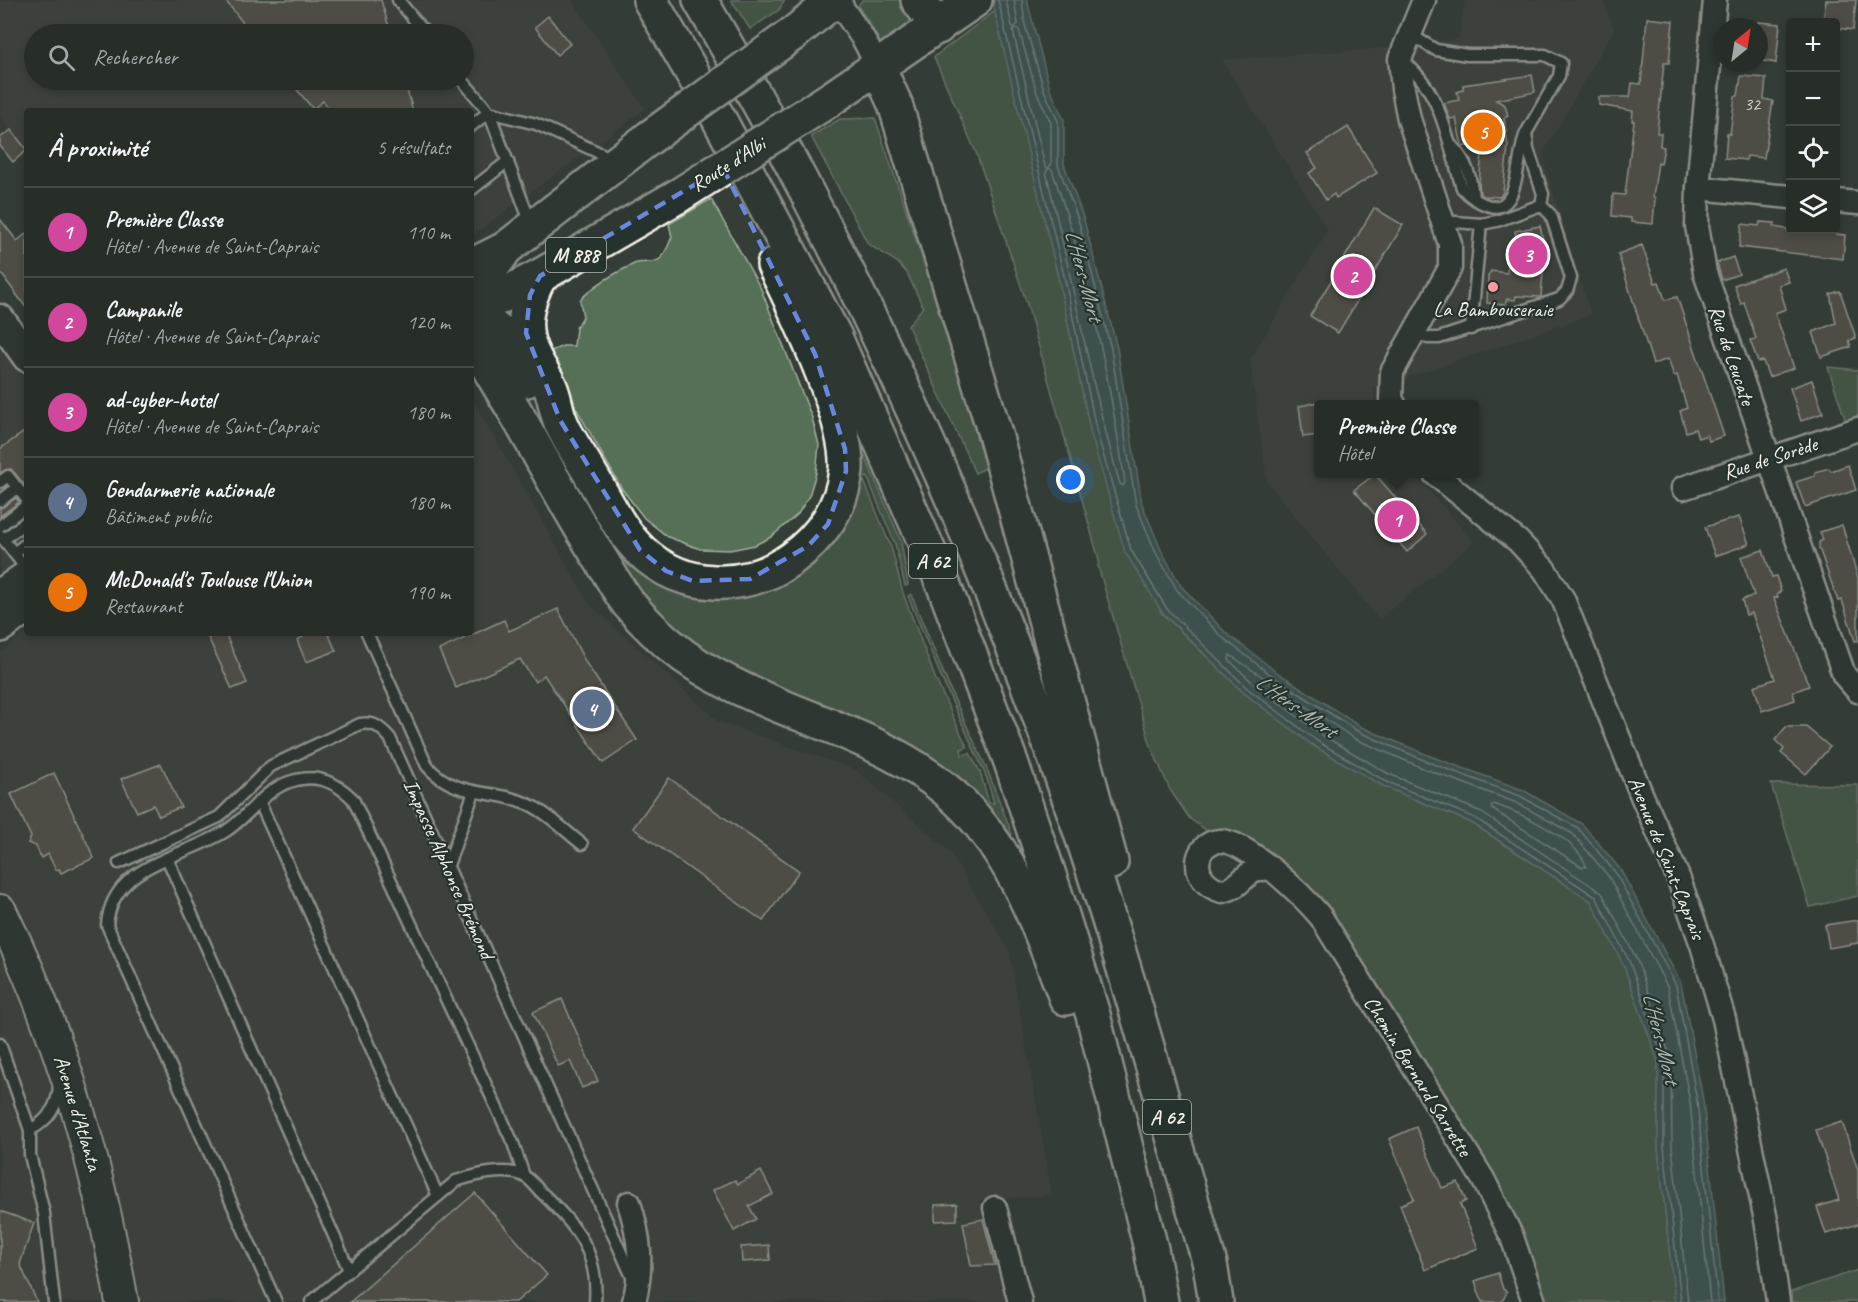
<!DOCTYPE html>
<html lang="fr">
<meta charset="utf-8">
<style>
:root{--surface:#272e28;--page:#2f3630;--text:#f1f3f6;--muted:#a4a8a8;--line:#434a45;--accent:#ea580c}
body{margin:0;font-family:Caveat,sans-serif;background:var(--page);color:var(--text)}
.controls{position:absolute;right:18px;top:18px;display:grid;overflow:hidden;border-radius:6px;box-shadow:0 3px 9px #0003}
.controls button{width:54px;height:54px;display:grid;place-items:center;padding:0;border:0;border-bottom:2px solid var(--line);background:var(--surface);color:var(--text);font:30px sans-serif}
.compass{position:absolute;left:1714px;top:18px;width:54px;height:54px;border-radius:50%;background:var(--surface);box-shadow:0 3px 9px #0003;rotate:30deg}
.you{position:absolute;left:1071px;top:480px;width:21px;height:21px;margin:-15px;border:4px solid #fff;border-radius:50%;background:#1a73e8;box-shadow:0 0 0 9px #1a73e833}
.badge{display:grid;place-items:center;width:39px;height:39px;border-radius:50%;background:var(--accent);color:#fff;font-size:20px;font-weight:700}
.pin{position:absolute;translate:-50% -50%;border:3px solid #fff;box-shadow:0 2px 6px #0006}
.popup{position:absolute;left:1314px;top:400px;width:165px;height:78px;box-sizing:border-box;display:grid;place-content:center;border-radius:6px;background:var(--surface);filter:drop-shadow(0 2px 4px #0005);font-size:20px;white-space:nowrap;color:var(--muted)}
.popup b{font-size:22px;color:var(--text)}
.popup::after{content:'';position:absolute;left:50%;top:100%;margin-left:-12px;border:12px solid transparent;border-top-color:var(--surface)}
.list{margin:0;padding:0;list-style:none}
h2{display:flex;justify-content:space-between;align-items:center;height:78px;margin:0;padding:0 24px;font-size:26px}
h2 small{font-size:20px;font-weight:400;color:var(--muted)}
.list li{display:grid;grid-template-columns:39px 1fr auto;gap:18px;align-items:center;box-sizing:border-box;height:90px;padding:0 24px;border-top:2px solid var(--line)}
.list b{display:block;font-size:22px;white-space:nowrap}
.list p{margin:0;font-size:20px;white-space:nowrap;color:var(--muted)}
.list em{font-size:20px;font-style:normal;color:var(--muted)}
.icon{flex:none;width:33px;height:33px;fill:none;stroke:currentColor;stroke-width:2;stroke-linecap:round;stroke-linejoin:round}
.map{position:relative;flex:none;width:1858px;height:1302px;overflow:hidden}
.search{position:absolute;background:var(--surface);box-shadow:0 3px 9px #0003;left:24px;top:24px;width:450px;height:66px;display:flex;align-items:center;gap:15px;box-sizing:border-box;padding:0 21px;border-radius:33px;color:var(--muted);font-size:22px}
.panel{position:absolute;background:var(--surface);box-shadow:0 3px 9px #0003;left:24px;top:108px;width:450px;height:528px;border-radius:6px}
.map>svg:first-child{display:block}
</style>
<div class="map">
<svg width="1858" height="1302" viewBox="0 0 1858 1302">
<rect width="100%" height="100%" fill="#343d36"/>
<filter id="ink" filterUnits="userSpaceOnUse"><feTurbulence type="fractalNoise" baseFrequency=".0167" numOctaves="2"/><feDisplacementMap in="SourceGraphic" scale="12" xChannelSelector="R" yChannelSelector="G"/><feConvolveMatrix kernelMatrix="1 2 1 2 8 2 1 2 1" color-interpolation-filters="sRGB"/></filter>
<g filter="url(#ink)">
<!-- built -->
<g fill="#454840" fill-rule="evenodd">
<path d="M0 0H572L645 109 471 236V111H27V152L0 116ZM34 34H464V80H34Z"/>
<polygon points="1465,0 1603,0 1614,29 1542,155 1591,315 1373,389 1376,404 1319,404 1319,474 1414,474 1474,542 1379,619 1267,482 1250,360 1328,230 1222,60 1385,48 1459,39"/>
<polygon points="0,339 27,377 27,554 0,575"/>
<polygon points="471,397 590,605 719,722 856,770 949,851 1009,950 1052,1195 979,1200 1007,1302 0,1302 0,653 27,632 471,633"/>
</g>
<!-- green -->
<g fill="#547057" stroke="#a4b0a0" stroke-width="1.5">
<polygon points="731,0 785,0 779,10 750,29"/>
<polygon points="862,0 905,0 918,23 879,48 872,27 858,6"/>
<polygon points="995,11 1059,281 1091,434 1161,612 1244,693 1314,746 1383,786 1472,823 1591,901 1624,966 1658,1061 1658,1147 1675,1302 1543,1302 1345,940 1227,833 1209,832 1190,819 1170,790 1151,746 1098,566 1099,560 1027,304 977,155 934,57"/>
<polygon points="875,118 927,272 986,468 975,473 908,326 923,307 907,273 897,262 868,244 811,136 840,119"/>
<path d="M711 199 761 289 812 418 819 445 816 473 809 496 798 514 771 537 755 545 730 550 700 549 668 537 644 518 622 489 551 364V351L563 346H574L576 328 583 317 580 300C595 284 615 273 634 264 642 260 654 265 661 258 666 253 669 243 672 237L669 224Z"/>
<polygon points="1828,367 1858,370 1858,442 1853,443"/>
<path d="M861 447 901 541 908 585 905 586 895 544 867 477 863 478 892 550 903 593 936 680 967 747 961 749 962 755 970 753 980 772 989 803H994L986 776 944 684 908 596 911 594 953 696 987 769 1012 834 1010 838 698 651 648 608 617 556C638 573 658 589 684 595 732 606 819 581 840 532 851 506 854 474 861 447Z"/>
<polygon points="1771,784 1858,785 1858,896 1810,907"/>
<polygon points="1858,1270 1858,1302 1792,1302 1791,1292"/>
</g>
<!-- water -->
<polygon fill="#46696b" stroke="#8c9f9d" stroke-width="1.5" points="992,0 1027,0 1050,89 1064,120 1064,164 1084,220 1117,348 1142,504 1161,550 1181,586 1226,633 1278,673 1361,727 1430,756 1523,790 1582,824 1620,869 1681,983 1703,1100 1724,1302 1675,1302 1658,1147 1658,1061 1624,966 1591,901 1472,823 1383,786 1314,746 1244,693 1162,612 1125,552 1091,434 1059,281"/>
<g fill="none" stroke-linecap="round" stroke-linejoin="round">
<!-- shore -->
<g stroke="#aebbb6" stroke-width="1.5">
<polyline points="998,0 1065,280 1097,433 1131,550 1167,609 1247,688 1317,741 1385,781 1475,818 1596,897 1630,963 1664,1060 1664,1147 1681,1302"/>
<polyline points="1006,0 1012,26 1015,28 1013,31 1045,166 1048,168 1051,165 1051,123 1037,93 1019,30 1015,27 1018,24 1014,0"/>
<polyline points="1022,0 1025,25 1044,90 1058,121 1058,165 1079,222 1111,349 1136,505 1156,553 1177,590 1222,637 1275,678 1359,732 1428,762 1520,796 1578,828 1615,872 1676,985 1697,1101 1718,1302"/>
<path d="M1049 168 1052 170C1088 271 1109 377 1125 482L1123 486 1120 484C1090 382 1072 276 1046 172Z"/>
<path d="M1494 804C1518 812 1581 840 1586 867H1582L1492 809 1491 806Z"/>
<polyline points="1688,1302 1672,1146 1671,1059 1637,960 1602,893 1479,811 1389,774 1322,735 1253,683 1229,660 1230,655 1355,739 1425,769 1517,803 1573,834 1609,877 1668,988 1690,1102 1710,1302"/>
</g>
</g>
<!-- building -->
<g fill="#6e6359" stroke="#f4f1e8" stroke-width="1.5">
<polygon points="225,0 381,0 391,34 230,34 244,24"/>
<polygon points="1826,0 1856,0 1853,30 1836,28 1836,22 1823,22"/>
<polygon points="548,16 570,44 557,55 535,27"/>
<polygon points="1647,18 1673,21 1669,63 1664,63 1657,133 1661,133 1660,146 1664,147 1661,164 1658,163 1653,197 1655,198 1653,224 1631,222 1631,218 1612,216 1613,194 1625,195 1634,121 1632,121 1633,111 1599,105 1599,97 1630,97 1632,83 1641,84"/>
<polygon points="1759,22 1780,24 1776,63 1759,60"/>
<polygon points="1532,75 1535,92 1496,100 1505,105 1508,116 1504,118 1508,146 1503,192 1500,197 1484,196 1480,194 1479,182 1483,143 1462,147 1456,118 1450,119 1444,103 1459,100 1457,92 1463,90 1463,85"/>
<polygon points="1741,76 1766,78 1764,99 1773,101 1764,158 1747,156 1746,160 1725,158 1727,133 1730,134 1735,96 1738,96"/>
<polygon points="289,80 404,80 413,111 331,111 323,101 313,109"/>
<polygon points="1348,127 1377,173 1336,198 1334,194 1326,200 1309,173 1317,168 1307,153"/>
<polygon points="11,130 27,150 13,162 0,146 0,138"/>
<polygon points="1374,208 1403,225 1338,333 1310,316"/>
<polygon points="0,219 17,241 27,233 27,309 0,272"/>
<polygon points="1760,222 1775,223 1774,227 1791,230 1821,232 1821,230 1836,230 1836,234 1845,235 1843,259 1739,247 1742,224 1759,226"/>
<polygon points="1540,226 1545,248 1541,297 1516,296 1515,300 1507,299 1505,305 1487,303 1488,276 1491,271 1507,273 1508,263 1522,264 1515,231"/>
<polygon points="1642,245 1655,283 1659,282 1665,300 1677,297 1724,436 1709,441 1707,435 1698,438 1695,429 1686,432 1680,411 1687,408 1677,375 1674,376 1668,359 1653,364 1618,254"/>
<polygon points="1733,257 1739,274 1722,280 1717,263"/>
<polygon points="1784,268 1789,282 1779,285 1786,309 1775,313 1794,368 1769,377 1763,361 1758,362 1750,340 1756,339 1744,302 1741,304 1734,285"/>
<polygon points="1840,291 1856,338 1849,341 1851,347 1821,357 1813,332 1836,323 1830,294"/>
<polygon points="1812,380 1823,413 1801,421 1790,388"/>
<polygon points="1319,402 1319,435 1303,437 1299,406"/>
<polygon points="27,430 27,488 11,469 0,473 0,449"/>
<polygon points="1848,465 1856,490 1805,507 1796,482 1815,476 1815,472 1829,468 1831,471"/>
<polygon points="1375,474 1427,534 1407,552 1354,490"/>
<polygon points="16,498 19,502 0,516 0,508"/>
<polygon points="1739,517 1749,544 1715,556 1705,527"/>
<polygon points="1842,525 1858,578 1858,641 1855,641 1842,600 1838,601 1819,548 1819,542 1823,540 1820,532"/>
<polygon points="1763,550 1772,577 1776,576 1781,591 1777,594 1778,597 1774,598 1809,686 1793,692 1795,700 1762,711 1754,686 1775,679 1752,613 1746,615 1742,600 1754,595 1741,557"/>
<polygon points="558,609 586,663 637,740 603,763 544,675 535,682 520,659 456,688 439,650 504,620 509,631"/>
<polygon points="206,633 225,633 247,683 232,689"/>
<polygon points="301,633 328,633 336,651 306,662 297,640 303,637"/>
<polygon points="1786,727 1806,727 1830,747 1806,774 1781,753 1784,749 1775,740"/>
<polygon points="161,764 181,807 159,816 153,805 137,812 121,779"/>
<polygon points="54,773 94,858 61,873 59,869 56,870 48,854 41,858 36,846 28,843 31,837 11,794"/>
<polygon points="669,778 799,871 763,921 633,828"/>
<polygon points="1858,920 1858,943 1829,948 1825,925"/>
<polygon points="562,999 598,1081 582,1088 570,1061 558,1066 533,1012"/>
<polygon points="1842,1122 1858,1170 1858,1224 1826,1234 1817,1207 1839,1200 1816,1130"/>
<polygon points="1416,1127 1442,1188 1458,1182 1466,1201 1460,1204 1478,1248 1425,1270 1400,1205 1414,1199 1389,1139"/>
<polygon points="761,1171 773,1194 749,1206 756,1219 734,1231 713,1190 735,1180 738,1184"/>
<polygon points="475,1193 547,1275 516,1302 350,1302"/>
<polygon points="957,1204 957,1220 935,1221 935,1205"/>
<polygon points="0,1211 34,1223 20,1264 37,1302 0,1302"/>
<polygon points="983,1219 995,1265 971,1266 963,1223"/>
<polygon points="769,1245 770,1260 742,1262 741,1247"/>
<polygon points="1498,1273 1503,1289 1507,1292 1502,1302 1482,1302 1475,1281"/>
</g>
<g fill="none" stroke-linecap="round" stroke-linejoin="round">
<!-- service casing -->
<g stroke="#f4f1e8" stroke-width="15">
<g id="service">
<polyline points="398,0 426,34"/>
<polyline points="1411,35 1436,50 1467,55 1545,55 1561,63 1559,76 1526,133 1528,149 1543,194 1541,205 1497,221 1481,224 1442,221"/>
<path d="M1400 59C1442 88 1448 143 1462 188 1469 196 1479 203 1490 206 1521 214 1516 153 1526 133"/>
<polyline points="462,80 489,112 536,124 615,160"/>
<polyline points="471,126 489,112 531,224"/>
<path d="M1452 146C1467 162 1471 176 1473 197"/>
<polyline points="471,190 508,161"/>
<polyline points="1471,329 1481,224"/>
<polyline points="1416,332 1428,338 1439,338 1559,299 1567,291 1571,278 1551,215 1541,205"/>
<polyline points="0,482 8,476 27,500"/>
<polyline points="0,501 17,488"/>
<polyline points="0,526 27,505"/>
<polyline points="0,535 27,570"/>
<polyline points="4,539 27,521"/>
<polyline points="14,553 27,543"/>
<path d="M367 633 427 766C457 800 495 788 530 805 548 813 566 832 582 844"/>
<polyline points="259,801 438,1196"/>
<polyline points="167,858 349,1270"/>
<path d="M119 863 219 817 271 766 360 724C375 722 380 727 390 738L633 1279"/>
<polyline points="448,865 474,792"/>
<polyline points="0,1044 30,1130 30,1155 44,1213 54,1302"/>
<path d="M30 1130C48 1121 58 1107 59 1085"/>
<path d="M276 1302 107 925C112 863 182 859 226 831 251 815 265 787 296 780 319 774 337 783 353 799L513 1143 524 1176"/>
<path d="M311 1302 456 1181C474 1175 506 1167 524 1176 531 1179 538 1190 544 1195 577 1227 599 1253 595 1302"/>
</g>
</g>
<!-- minor casing -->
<g stroke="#f4f1e8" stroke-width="27">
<g id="minor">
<polyline points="837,0 864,40 878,67"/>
<polyline points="1715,0 1698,188 1697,226 1705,273 1844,675 1858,691"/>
<polyline points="1698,188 1790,197"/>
<polyline points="1836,201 1858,203"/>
<polyline points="1394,404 1391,399 1392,372 1450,268 1450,244 1409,119 1403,89 1400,59 1424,0"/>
<polyline points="1435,474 1518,541 1544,569 1563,599 1642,796 1678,877 1702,945 1724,1019 1767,1225 1778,1302"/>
<polyline points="1683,488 1858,429"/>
<path d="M1271 869C1244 866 1245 887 1222 891 1188 882 1193 843 1219 841 1245 838 1305 898 1321 917L1483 1179 1512 1237 1534 1302"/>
<path d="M629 1203C640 1237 643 1266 634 1302"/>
<polyline points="995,1208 1020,1302"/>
</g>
</g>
<!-- tertiary casing -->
<g stroke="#f4f1e8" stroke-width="33">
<polyline id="tertiary" points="0,319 27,357"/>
</g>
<!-- secondary casing -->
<g stroke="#f4f1e8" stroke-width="36">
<path id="secondary" d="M0 911C62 1036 98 1166 122 1302"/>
</g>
<!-- primary casing -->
<g stroke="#f4f1e8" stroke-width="38">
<g id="primary">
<polyline points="918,0 938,27"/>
<polyline points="794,33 835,0"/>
<polyline points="829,100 975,0"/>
<polyline points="471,266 505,249 649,138"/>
<polyline points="471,312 540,276 678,196"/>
<polyline points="0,597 27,578"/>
<polyline points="0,625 27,605"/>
</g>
</g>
<!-- motorway casing -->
<g stroke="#f4f1e8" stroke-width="38">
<g id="motorway">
<polyline points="650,0 719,119 835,337 944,586 1011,762 1055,893 1093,1015 1151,1249 1161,1302"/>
<path d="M700 0C842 241 960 496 1055 758 1115 924 1160 1095 1210 1264L1216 1302"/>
<polyline points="878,67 895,104 995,434 1111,862"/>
<path d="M505 249C493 270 471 285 472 311 473 320 474 332 477 341 482 361 505 394 516 413 544 462 570 512 601 560 610 574 618 590 628 603 644 622 664 641 684 656 771 718 885 727 963 805 1015 858 1041 930 1066 998"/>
<path d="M540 276C526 302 519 329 534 357 539 368 547 378 551 389 555 399 556 410 560 420 567 439 581 457 591 475 606 500 619 530 641 551 682 590 745 592 791 559 820 538 843 507 846 469 849 421 796 310 774 265"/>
<polyline points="471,310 498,331 527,380"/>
</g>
</g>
<!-- service -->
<use href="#service" stroke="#26332d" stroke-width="10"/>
<!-- minor -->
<use href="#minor" stroke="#26332d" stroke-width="22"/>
<!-- tertiary -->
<use href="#tertiary" stroke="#26332d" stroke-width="28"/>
<!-- secondary -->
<use href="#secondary" stroke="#26332d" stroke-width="32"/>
<!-- primary -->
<use href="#primary" stroke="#26332d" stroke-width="33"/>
<!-- motorway -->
<use href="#motorway" stroke="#26332d" stroke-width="33"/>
<!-- primary-bridge casing -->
<g stroke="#f4f1e8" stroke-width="38" stroke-linecap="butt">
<g id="primary-bridge">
<polyline points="649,138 794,33"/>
<polyline points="678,196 829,100"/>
</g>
</g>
<!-- primary-bridge -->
<use href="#primary-bridge" stroke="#26332d" stroke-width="33"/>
</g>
</g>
<!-- marked area -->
<path d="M0 0H1858V1302H0ZM723 168 815 354 845 449 846 471 828 524 808 546 750 579 693 581 666 571 640 550 560 420 526 333 530 295 540 276Z" fill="#343d36" fill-opacity=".55" fill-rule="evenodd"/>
<path fill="none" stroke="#6887de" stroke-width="4.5" stroke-dasharray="12 8" stroke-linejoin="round" d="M723 168 815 354 845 449 846 471 828 524 808 546 750 579 693 581 666 571 640 550 560 420 526 333 530 295 540 276Z"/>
<!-- markers -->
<circle fill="#ff9aa2" stroke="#26332d" stroke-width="2" cx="1493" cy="287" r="6"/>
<g text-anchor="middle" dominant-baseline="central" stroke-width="4.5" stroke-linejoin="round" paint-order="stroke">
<!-- number labels -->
<g font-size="18" fill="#d2cec4">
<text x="1752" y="104">32</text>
</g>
<!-- shield labels -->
<g fill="#26332d" stroke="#b6b8b0" stroke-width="1.5">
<rect x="546" y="238" width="60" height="34" rx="4.5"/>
<rect x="909" y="544" width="48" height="34" rx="4.5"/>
<rect x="1143" y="1100" width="48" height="34" rx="4.5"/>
</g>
<g font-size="20" font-weight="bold" fill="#f4f1e8">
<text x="576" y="255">M 888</text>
<text x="933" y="561">A 62</text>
<text x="1167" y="1117">A 62</text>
</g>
<!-- street labels -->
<g font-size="21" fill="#f4f1e8" stroke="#26332d">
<text transform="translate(728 164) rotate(-32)">Route d'Albi</text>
<text transform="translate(1732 355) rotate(71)">Rue de Leucate</text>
<text transform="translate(1770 458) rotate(-18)">Rue de Sorède</text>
<text transform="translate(1667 858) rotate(68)">Avenue de Saint-Caprais</text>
<text transform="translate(449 869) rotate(66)">Impasse Alphonse Brémond</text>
<text transform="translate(1418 1076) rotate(58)">Chemin Bernard Sarrette</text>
<text transform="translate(78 1113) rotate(73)">Avenue d'Atlanta</text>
</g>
<!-- poi labels -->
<g font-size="21" fill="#f4f1e8" stroke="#26332d">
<text x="1493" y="309">La Bambouseraie</text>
</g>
<!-- water labels -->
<g font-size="22" font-style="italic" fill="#aebbb6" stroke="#26332d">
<text transform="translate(1084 275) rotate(75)">L'Hers-Mort</text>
<text transform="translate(1296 706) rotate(35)">L'Hers-Mort</text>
<text transform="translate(1661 1038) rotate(76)">L'Hers-Mort</text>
</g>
</g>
</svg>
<div class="controls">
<button>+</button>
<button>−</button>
<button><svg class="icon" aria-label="locate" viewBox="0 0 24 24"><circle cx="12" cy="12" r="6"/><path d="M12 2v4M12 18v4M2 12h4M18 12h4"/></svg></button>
<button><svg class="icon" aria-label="layers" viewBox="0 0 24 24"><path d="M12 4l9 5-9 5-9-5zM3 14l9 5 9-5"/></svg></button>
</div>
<svg class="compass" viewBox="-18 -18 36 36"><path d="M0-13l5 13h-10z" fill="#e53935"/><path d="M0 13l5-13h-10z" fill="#a4a8a8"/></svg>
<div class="you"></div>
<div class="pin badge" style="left:1397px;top:520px;background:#d1479c">1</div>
<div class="popup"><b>Première Classe</b>Hôtel</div>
<div class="pin badge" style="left:1353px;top:276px;background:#d1479c">2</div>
<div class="pin badge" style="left:1528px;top:255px;background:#d1479c">3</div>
<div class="pin badge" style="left:592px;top:709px;background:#5c6f8a">4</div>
<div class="pin badge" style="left:1483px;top:132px;background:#e8710a">5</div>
<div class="search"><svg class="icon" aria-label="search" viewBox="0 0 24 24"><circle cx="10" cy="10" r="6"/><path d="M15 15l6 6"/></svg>Rechercher</div>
<section class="panel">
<h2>À proximité<small>5 résultats</small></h2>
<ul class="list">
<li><span class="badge" style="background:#d1479c">1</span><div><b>Première Classe</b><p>Hôtel · Avenue de Saint-Caprais</p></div><em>110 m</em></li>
<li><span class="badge" style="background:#d1479c">2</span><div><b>Campanile</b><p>Hôtel · Avenue de Saint-Caprais</p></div><em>120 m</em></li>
<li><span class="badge" style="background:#d1479c">3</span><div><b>ad-cyber-hotel</b><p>Hôtel · Avenue de Saint-Caprais</p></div><em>180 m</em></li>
<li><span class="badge" style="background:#5c6f8a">4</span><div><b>Gendarmerie nationale</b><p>Bâtiment public</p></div><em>180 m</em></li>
<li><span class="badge" style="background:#e8710a">5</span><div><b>McDonald's Toulouse l'Union</b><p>Restaurant</p></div><em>190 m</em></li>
</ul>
</section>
</div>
